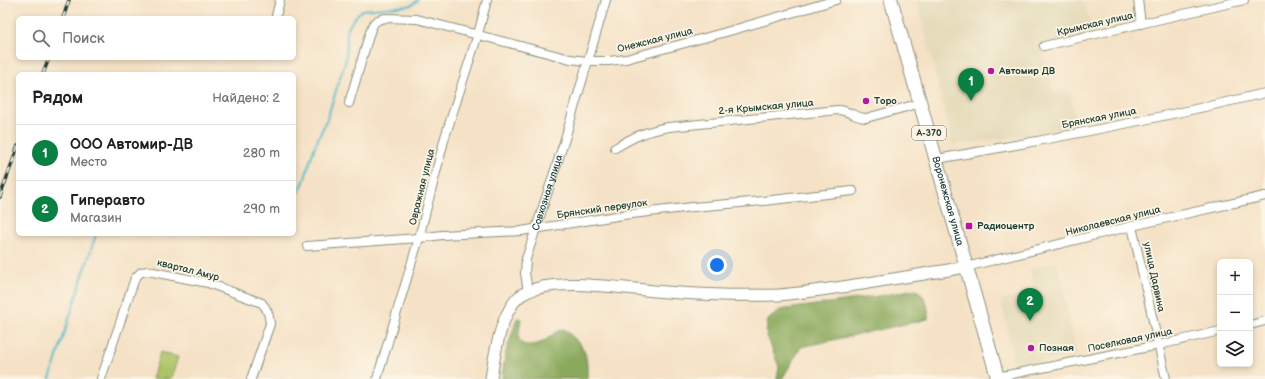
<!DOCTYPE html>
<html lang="ru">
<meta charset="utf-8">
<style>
:root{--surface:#fff;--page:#f2f2f2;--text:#202124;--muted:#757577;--line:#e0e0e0;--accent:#0b8043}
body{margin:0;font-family:"Balsamiq Sans",sans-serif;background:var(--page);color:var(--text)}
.controls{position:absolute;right:12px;bottom:12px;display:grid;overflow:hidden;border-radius:6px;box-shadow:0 2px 6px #0003}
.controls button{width:36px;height:36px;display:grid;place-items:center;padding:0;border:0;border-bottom:1px solid var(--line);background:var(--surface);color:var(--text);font:20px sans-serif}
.you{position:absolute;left:717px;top:265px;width:14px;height:14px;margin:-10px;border:3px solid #fff;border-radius:50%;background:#1a73e8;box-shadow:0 0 0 6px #1a73e833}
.badge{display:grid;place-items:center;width:26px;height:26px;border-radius:50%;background:var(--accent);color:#fff;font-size:13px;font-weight:700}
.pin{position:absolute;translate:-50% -33px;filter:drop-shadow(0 1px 2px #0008)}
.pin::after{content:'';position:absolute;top:21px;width:14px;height:12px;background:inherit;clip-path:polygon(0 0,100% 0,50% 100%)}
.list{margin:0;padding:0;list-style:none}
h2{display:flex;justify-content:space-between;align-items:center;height:52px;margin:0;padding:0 16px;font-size:17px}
h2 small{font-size:13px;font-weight:400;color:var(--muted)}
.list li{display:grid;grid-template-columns:26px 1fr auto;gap:12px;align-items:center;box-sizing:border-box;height:56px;padding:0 16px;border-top:1px solid var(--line)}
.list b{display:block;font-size:15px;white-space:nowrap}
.list p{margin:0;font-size:13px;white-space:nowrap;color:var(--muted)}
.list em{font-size:13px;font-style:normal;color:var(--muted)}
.icon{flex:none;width:22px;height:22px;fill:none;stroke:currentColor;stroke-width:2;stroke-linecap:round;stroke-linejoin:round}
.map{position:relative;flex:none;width:1265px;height:379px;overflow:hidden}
.search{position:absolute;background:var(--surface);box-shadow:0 2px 6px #0003;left:16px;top:16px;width:280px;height:44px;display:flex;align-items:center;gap:10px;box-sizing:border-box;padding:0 14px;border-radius:6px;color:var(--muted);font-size:15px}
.panel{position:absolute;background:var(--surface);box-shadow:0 2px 6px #0003;left:16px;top:72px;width:280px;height:164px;border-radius:6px}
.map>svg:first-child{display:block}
</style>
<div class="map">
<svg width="1265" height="379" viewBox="0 0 1265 379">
<rect width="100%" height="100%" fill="#fcf5e5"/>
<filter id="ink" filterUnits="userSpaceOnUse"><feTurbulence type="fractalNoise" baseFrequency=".025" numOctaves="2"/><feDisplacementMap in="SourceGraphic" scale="8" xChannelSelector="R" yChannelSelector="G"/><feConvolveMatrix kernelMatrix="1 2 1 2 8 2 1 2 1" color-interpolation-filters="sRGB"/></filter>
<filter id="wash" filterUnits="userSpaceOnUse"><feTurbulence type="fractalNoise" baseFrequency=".012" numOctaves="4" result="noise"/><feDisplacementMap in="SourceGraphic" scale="16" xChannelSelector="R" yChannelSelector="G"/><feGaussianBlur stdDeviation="0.9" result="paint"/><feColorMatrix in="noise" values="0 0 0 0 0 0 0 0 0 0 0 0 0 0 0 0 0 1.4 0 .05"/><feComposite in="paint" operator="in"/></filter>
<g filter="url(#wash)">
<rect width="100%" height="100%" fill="#f5e2c6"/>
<!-- built -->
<g fill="#e5dbba">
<polygon points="917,0 1083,0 1095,40 1043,53 1053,94 1069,90 1078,127 1057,132 953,145"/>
<polygon points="1057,262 1077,354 1015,367 1001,300 1035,293 1030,268"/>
</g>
<!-- green -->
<polygon fill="#adc368" stroke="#66804e" points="160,352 178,357 171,379 152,379"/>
<!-- forest -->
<g fill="#8aa95c" stroke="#547348">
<path d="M915 289C926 295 929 307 928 319L801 347 782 379H777L779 367 766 333 768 320 780 310 885 295Z"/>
<path d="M517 318H520L521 319C520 330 513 346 530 345 535 345 539 344 542 342 550 338 555 331 564 329 585 347 588 351 587 379H502L505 355Z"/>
</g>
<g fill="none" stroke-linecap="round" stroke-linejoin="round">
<!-- stream -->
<g stroke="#4cb7c9" stroke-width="2">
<polyline points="294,195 300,191 305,179 308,167 315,146 327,119 346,59 347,30 354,18 362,10 408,6 413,4 418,0"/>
<polyline points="50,379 96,234"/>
</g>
</g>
</g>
<g filter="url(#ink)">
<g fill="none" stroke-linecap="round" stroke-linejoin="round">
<!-- minor casing -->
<g stroke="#8a907d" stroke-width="10">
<g id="minor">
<polyline points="1138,0 1141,24"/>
<polyline points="276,16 280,0"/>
<polyline points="1044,46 1244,0"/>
<polyline points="349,103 370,32 374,23 378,20 385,18 417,19 570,59 587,61 609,61 626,59 726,32 836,0"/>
<path d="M615 148C635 136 646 131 669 127L838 110C848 110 856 118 866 118L921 103"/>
<path d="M937 159C1047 140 1157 119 1265 93"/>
<polyline points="1132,226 1166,379"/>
<polyline points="307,246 419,238 442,235 521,231 623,215 693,207 763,201 853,191"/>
<polyline points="966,267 1132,226 1265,196"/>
<path id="s1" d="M528 291 525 273 526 259 564 142 606 0"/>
<polyline points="1250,325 1265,321"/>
<polyline points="997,377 1159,345 1220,331"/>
<path d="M101 379 135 278 141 272 148 271 208 283 262 303C268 310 269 315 270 324L251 379"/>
<polyline points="377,379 419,238 445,137 478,34 487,0"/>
</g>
</g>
<!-- secondary casing -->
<g stroke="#8a907d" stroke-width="13">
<path id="secondary" d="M491 379C494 356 502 306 523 294 555 275 629 290 666 292 704 295 741 296 778 295 806 293 834 288 862 284 897 278 932 273 966 267"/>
</g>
<!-- trunk casing -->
<g stroke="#8a907d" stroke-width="15">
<g id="trunk">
<path id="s2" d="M891 0 998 379"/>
</g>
</g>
<!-- minor -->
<use href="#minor" stroke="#fff" stroke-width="8"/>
<!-- secondary -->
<use href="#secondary" stroke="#fff" stroke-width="11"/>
<!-- trunk -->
<use href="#trunk" stroke="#fff" stroke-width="13"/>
<!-- rail casing -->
<g stroke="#1f3d34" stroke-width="3.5">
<g id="rail">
<polyline points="63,18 69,0"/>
<polyline points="43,74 49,58"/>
<polyline points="0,197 18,146"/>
</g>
</g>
<!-- rail -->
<use href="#rail" stroke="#fcf5e5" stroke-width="2" stroke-dasharray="6" stroke-linecap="butt"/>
</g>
</g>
<!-- markers -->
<g fill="#b5179e" stroke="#fcf5e5" stroke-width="1.5">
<circle cx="991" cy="71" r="4"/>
<circle cx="866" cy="101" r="4"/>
<rect x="965" y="222" width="8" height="8" rx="2"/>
<circle cx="1031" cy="348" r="4"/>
</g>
<g text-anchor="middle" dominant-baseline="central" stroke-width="3.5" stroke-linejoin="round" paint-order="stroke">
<!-- shield labels -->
<rect fill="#fcf5e5" stroke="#617469" stroke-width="1" x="912" y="126" width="34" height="14" rx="3"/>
<g font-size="9" font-weight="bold" fill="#1f3d34">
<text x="929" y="133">А-370</text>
</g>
<!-- street labels -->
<g font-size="10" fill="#1f3d34" stroke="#fcf5e5">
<text transform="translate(1095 24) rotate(-13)">Крымская улица</text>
<text transform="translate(655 40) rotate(-14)">Онежская улица</text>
<text transform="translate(766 107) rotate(-5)">2-я Крымская улица</text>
<text transform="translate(1099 118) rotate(-11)">Брянская улица</text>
<text transform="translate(422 187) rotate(-76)">Овражная улица</text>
<text stroke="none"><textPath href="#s1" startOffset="102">Совхозная улица</textPath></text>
<text stroke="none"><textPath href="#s2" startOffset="209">Воронежская улица</textPath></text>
<text transform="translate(602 209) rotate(-8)">Брянский переулок</text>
<text transform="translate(1113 221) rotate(-14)">Николаевская улица</text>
<text transform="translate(188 270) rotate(14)">квартал Амур</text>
<text transform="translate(1154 277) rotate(78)">улица Дарвина</text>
<text transform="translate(1130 340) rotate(-12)">Поселковая улица</text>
</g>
<!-- poi labels -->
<g font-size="10" font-weight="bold" fill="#1f3d34" stroke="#fcf5e5" text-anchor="start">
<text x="999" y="71">Автомир ДВ</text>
<text x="874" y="101">Торо</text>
<text x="977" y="226">Радиоцентр</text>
<text x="1039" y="348">Позная</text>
</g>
</g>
</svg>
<div class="controls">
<button>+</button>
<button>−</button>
<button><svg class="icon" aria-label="layers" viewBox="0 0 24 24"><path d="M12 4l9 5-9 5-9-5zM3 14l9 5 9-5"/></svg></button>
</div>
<div class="you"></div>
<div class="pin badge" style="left:971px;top:101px">1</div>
<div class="pin badge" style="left:1030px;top:321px">2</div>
<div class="search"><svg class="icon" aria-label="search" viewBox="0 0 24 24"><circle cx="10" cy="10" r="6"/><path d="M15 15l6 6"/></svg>Поиск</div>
<section class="panel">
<h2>Рядом<small>Найдено: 2</small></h2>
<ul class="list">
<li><span class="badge">1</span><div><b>ООО Автомир-ДВ</b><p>Место</p></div><em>280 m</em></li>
<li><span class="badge">2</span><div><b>Гиперавто</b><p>Магазин</p></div><em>290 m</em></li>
</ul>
</section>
</div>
